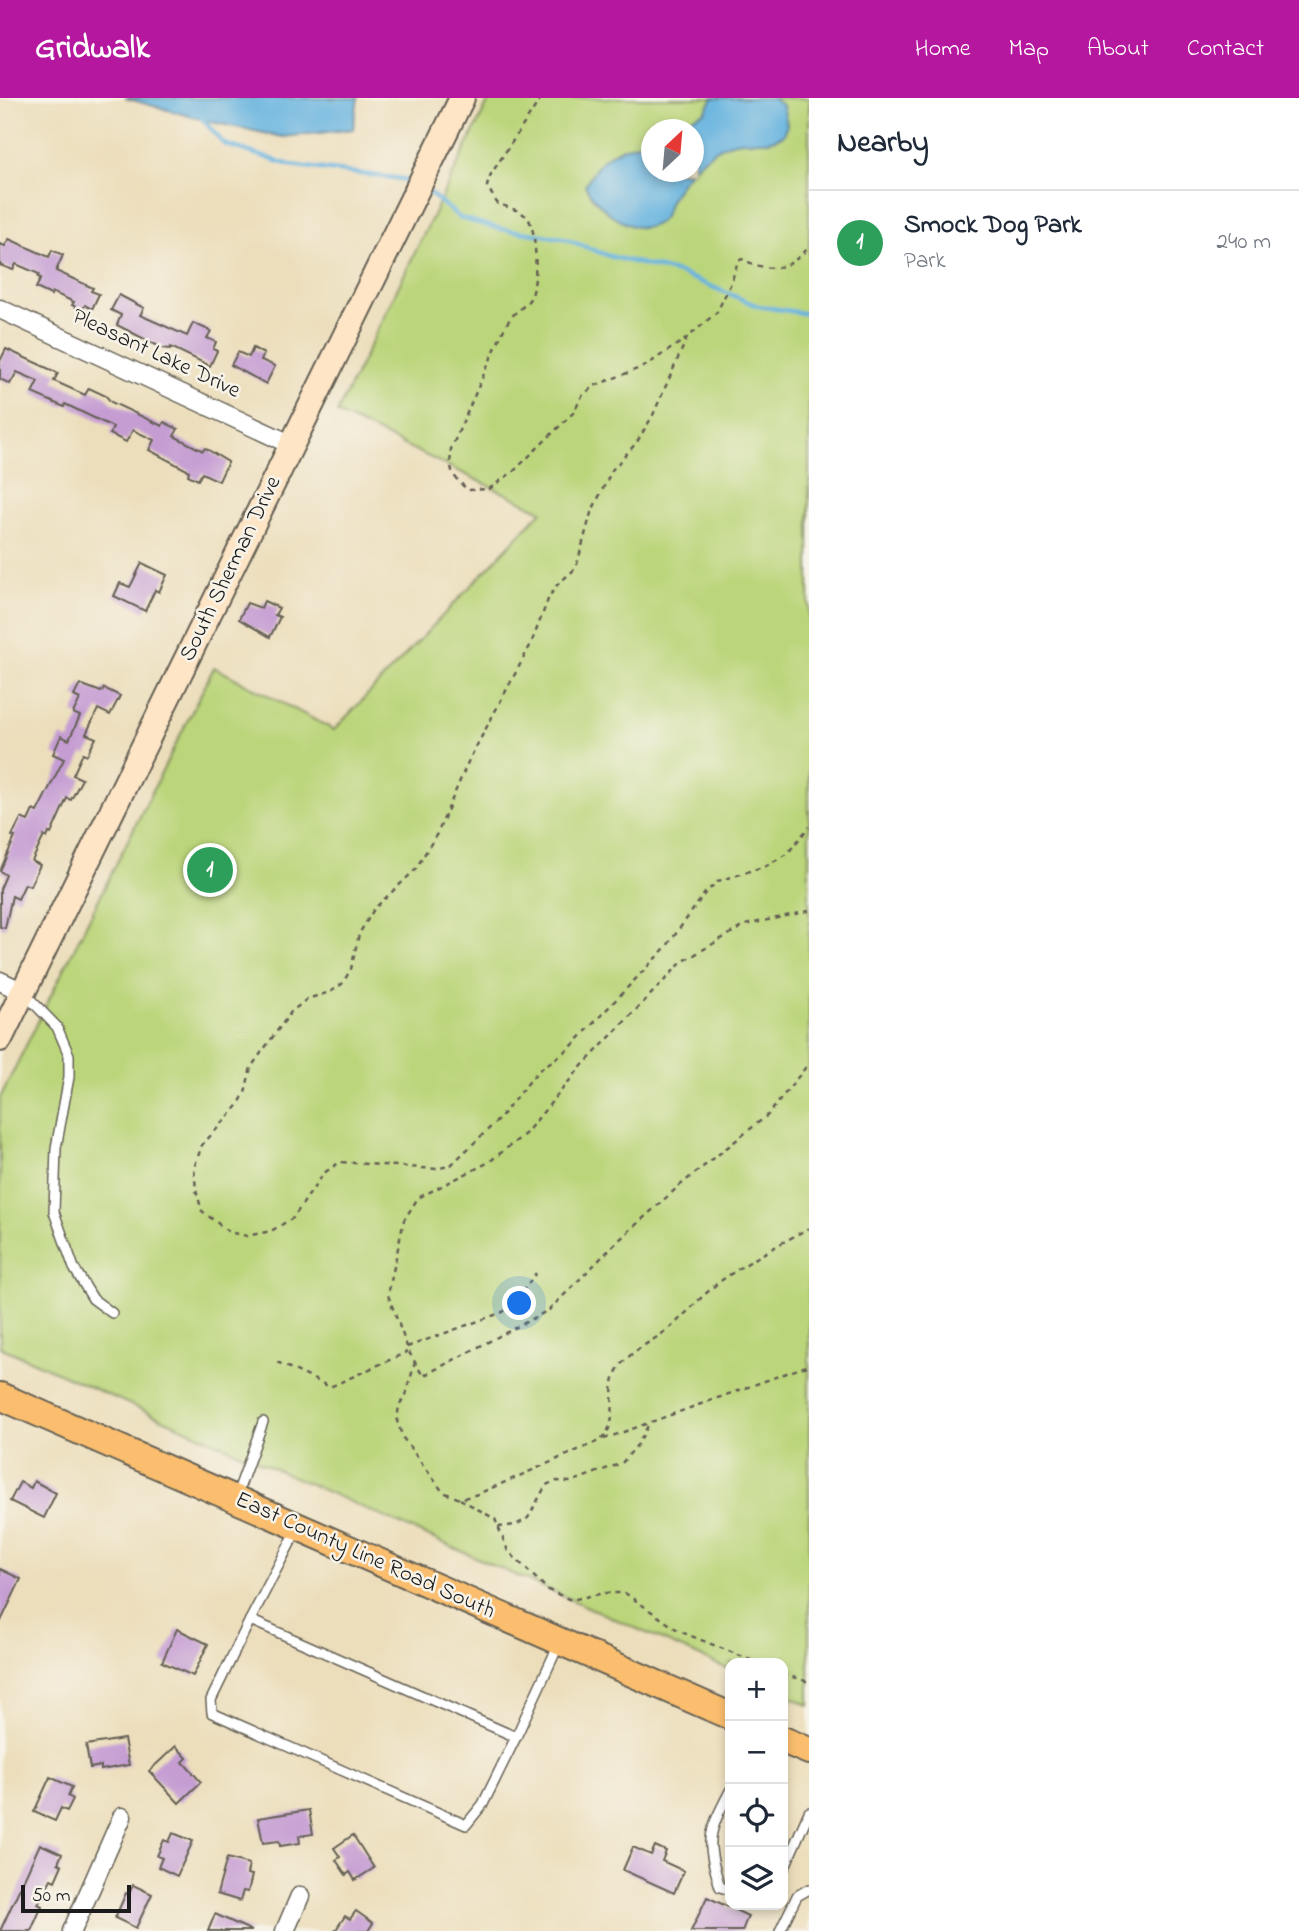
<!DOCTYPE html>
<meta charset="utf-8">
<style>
:root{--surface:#fff;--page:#f2f2f3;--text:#1f2937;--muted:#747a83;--line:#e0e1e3;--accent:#b5179e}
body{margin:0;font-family:"Indie Flower",sans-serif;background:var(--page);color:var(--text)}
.controls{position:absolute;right:21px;bottom:21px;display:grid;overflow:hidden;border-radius:14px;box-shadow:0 4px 10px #0003}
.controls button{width:63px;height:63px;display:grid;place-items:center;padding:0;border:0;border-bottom:2px solid var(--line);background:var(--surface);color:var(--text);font:35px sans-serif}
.compass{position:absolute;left:641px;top:21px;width:63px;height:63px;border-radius:50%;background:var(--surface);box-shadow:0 4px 10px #0003;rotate:26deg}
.scale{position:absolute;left:21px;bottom:18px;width:110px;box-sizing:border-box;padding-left:7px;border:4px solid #1c1c1c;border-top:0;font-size:19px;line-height:24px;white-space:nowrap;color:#1c1c1c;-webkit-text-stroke:5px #f7f3e8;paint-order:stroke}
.you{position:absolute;left:520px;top:1206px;width:24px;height:24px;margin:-18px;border:5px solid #fff;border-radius:50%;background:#1a73e8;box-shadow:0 0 0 10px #1a73e833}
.badge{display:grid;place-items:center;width:46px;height:46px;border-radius:50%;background:var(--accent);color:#fff;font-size:23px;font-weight:700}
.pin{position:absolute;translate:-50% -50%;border:4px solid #fff;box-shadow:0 2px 7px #0006}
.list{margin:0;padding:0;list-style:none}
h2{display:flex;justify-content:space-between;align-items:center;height:91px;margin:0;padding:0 28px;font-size:30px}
h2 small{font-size:23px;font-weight:400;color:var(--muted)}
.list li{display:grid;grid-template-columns:46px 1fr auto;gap:21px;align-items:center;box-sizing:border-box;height:105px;padding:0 28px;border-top:2px solid var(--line)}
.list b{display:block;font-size:26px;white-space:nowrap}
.list p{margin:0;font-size:23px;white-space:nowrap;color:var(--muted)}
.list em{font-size:23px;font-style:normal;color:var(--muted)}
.icon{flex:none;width:38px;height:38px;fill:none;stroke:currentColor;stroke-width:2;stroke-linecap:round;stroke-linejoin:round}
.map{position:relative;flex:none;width:809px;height:1833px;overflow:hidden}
header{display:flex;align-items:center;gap:42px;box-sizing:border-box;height:98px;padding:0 35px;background:var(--accent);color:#fff}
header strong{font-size:33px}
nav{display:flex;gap:38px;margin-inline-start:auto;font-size:24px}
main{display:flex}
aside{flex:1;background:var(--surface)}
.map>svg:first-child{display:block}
</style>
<header>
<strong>Gridwalk</strong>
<nav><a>Home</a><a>Map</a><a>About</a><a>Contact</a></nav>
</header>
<main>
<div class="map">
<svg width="809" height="1833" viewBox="0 0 809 1833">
<rect width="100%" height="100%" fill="#f7f3e8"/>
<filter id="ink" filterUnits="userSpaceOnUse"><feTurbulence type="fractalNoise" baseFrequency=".0143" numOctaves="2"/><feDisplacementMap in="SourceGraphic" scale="14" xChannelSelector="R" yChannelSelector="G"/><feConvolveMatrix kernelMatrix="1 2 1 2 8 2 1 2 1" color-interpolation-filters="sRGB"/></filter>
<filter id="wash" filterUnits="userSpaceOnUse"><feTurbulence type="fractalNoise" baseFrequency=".00686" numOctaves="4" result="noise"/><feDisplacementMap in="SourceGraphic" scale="28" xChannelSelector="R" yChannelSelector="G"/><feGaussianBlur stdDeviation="1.57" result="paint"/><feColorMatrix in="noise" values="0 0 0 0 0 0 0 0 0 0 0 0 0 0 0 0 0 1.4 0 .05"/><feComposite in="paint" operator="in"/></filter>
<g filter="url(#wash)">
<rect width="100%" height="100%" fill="#ecdebb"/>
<!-- green -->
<path fill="#bbd57a" stroke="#6c784b" stroke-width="2" fill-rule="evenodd" d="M490 0H809V1607L783 1596V1565H730V1572L0 1249V1000L214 569 334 632 542 413 337 315ZM652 32H694V74H652Z"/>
<!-- water -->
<g fill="#65b2df" stroke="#40677e" stroke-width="2">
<polygon points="125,0 358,0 353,31 283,39 211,24"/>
<path d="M713 0H773L783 8 787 26 784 37C764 48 756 40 736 44 721 46 704 60 694 70V32L667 31 705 14Z"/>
<path d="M651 40 652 74H690C682 83 674 94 669 105 667 110 666 116 663 120 641 148 594 108 585 87 594 72 603 58 620 51 631 47 641 46 651 40Z"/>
</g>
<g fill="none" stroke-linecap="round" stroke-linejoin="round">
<!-- stream -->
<g stroke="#65b2df" stroke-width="4.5">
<polyline points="201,19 224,46 290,67 402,81 412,86"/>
<polyline points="427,93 460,120 501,131 563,140 609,158 679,175 758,208 809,216"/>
</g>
</g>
<g id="blocks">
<!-- building -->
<g fill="#c59dd3">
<polygon points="9,141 49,159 52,152 63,157 56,173 93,190 91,193 99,196 92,211 85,207 82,212 72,207 74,204 52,194 51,197 36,190 41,180 38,179 39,176 16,166 13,172 0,167 0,146 5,148"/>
<polygon points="119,197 144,210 140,217 187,238 193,225 211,233 207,240 216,244 213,251 217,253 210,268 171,249 170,251 162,250 117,227 121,217 111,212"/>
<polygon points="253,250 264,256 261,262 275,268 266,286 231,267 238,254 249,259"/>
<polygon points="6,251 58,275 54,283 85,297 89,290 106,298 111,304 162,328 164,324 178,331 174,338 203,353 205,350 228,364 219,383 202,375 198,382 188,377 189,373 149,352 154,342 133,332 126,344 110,336 113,329 65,306 64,309 32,295 38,283 17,274 10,286 0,281 0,263"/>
<polygon points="142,465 167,477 159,494 155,492 145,513 114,498 120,485 130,489"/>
<polygon points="264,503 279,510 275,517 280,519 270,539 239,521 247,505 261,510"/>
<polygon points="80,586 101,594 104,590 120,598 110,617 98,611 86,636 96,640 87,657 83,655 73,677 82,681 71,702 67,700 51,736 49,735 47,740 44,738 32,763 40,767 30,788 25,786 18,801 12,798 5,830 0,829 0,791 6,777 0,773 15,739 12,738 21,720 28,723 33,712 37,714 64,661 53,656 61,638 69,642 80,618 73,615 80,601 74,598"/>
<polygon points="34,1383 56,1395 44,1420 10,1403 20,1384 31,1390"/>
<polygon points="0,1471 21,1481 0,1525"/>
<polygon points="177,1531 208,1546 193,1578 162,1564"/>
<polygon points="124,1641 129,1667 101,1672 101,1668 90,1670 86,1647"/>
<polygon points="176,1648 187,1660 183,1664 201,1684 179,1705 149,1673"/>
<polygon points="50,1679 72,1689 68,1698 73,1701 67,1713 61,1710 55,1723 34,1714"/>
<polygon points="309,1712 313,1736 299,1738 300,1745 280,1748 279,1743 263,1745 258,1720"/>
<polygon points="173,1735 193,1743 177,1778 158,1769 162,1760 157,1758 164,1742 169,1744"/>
<polygon points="353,1737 374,1770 355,1782 350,1774 346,1777 336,1762 340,1759 334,1750"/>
<polygon points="40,1746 62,1756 58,1765 62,1767 55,1783 51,1781 38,1806 42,1808 31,1833 0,1833"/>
<polygon points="655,1748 666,1753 662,1763 684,1773 674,1795 623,1772 633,1749 651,1757"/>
<polygon points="227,1760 249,1766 247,1776 252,1777 248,1794 243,1793 240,1803 217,1796"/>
<polygon points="133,1787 152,1796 136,1830 115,1820 126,1795 129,1796"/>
<polygon points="707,1799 748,1818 742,1833 691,1833"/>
<polygon points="356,1813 373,1825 368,1833 335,1833 345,1818 350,1821"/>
<polygon points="215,1816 252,1833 208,1833"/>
</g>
</g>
</g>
<g filter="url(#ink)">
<use href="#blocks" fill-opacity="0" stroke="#656054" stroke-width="2"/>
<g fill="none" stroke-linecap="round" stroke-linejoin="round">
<!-- lane casing -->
<g stroke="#656054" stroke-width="12">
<g id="lane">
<polyline points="24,895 57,929 69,957 69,979 56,1050 54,1114 74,1170 93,1201 112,1215"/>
<polyline points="236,1399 263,1324"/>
<polyline points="298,1430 250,1522 516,1639 559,1546"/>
<polyline points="250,1522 211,1602 212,1615 466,1727 483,1706 516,1639"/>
<path d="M730 1693C707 1737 706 1742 720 1789L730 1792"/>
<polyline points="783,1773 809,1714"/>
<polyline points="780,1833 797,1798 809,1791"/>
</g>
</g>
<!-- street casing -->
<g stroke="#656054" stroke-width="21">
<g id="street">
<polyline points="0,211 292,347"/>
<polyline points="0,883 23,894"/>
<polyline points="72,1833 122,1719"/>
<polyline points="285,1833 300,1798"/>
</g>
</g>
<!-- secondary casing -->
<g stroke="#656054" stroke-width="28">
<polyline id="secondary" points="0,941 462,0"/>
</g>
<!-- primary casing -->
<g stroke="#656054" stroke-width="30">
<g id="primary">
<polyline points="0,1298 730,1618"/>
<polyline points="783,1642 809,1653"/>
</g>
</g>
<!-- path -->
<g stroke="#656054" stroke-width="2.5" stroke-dasharray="5 5" stroke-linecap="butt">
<path d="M541 0 491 76 487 88 497 105C506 109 519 112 526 118 538 128 537 184 532 197 527 208 516 212 510 221 507 225 504 231 502 235L451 351C449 373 452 378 468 392L489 391 514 373 574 314 582 298 594 288 645 268 687 240 717 214 731 185 738 163 742 161C770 175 788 173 809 149"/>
<polyline points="687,240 653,317 637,344 612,372 591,415 576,470 557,487 549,499 531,546 468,664 438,734 415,772 374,811 359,836 351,871 342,886 330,894 307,901 291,914 272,940 251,969 245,995 237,1009 202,1047 194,1070 196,1092 202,1113 229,1134 247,1138 271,1133 293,1120 324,1075 340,1064 437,1071 451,1067 497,1023 538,973 570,950 667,848 705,795 718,783 766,768 787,756 809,729"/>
<polyline points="809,813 745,827 682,864 580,970 525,1036 489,1064 418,1100 404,1122 388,1197 409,1254 423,1278 549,1212 618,1143 679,1088 769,1016 809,965"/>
<polyline points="407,1249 503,1214 514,1205 536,1175"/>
<polyline points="277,1264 330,1289 407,1254"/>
<path d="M415 1264 406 1297 399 1307 397 1323 403 1340 443 1394 460 1401 478 1396 601 1342C624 1318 602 1293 620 1268 633 1251 654 1243 671 1229 688 1214 703 1196 722 1182 749 1163 780 1146 809 1130"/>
<polyline points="604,1341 809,1267"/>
<polyline points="460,1401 495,1421 508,1453 548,1492 571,1502 604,1495 625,1495 679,1533 758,1565"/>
<polyline points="498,1429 516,1427 528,1420 546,1387 555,1383 571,1384 622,1365 638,1346 650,1324"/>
<polyline points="783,1576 809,1584"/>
</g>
<!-- lane -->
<use href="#lane" stroke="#fff" stroke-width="9"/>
<!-- street -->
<use href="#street" stroke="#fff" stroke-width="18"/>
<!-- secondary -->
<use href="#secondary" stroke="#fde5c5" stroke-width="24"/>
<!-- primary -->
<use href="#primary" stroke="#fabe6e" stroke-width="26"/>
</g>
</g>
<g text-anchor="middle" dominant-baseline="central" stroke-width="5" stroke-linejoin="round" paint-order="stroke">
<!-- street labels -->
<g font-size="23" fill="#1c1c1c" stroke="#f7f3e8">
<text transform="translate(156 256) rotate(25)">Pleasant Lake Drive</text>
<text transform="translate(231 471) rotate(-64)">South Sherman Drive</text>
<text transform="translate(365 1458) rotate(24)">East County Line Road South</text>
</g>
</g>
</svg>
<div class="controls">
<button>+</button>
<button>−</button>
<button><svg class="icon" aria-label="locate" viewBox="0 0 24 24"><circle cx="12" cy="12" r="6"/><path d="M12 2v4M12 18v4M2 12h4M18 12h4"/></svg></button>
<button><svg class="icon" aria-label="layers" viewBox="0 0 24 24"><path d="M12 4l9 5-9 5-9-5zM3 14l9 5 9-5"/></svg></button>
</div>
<svg class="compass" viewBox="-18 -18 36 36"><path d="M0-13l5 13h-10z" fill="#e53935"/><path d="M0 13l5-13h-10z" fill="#747a83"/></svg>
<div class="scale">50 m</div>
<div class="you"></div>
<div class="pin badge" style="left:210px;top:772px;background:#2e9e5b">1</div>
</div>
<aside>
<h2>Nearby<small></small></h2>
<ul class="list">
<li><span class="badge" style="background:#2e9e5b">1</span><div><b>Smock Dog Park</b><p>Park</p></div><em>240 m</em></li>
</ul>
</aside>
</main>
